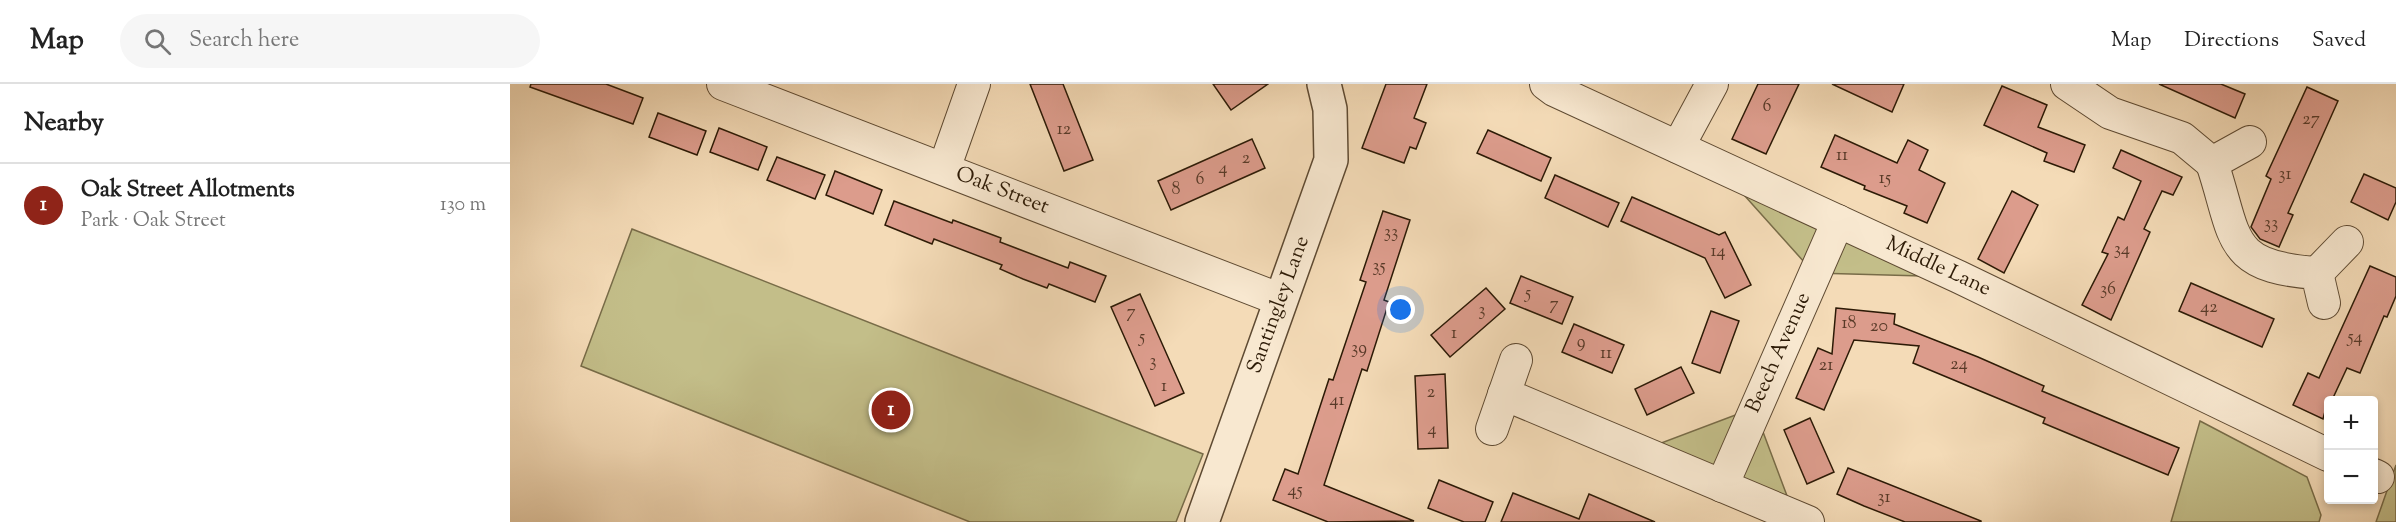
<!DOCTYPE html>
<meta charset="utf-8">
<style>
:root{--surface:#fff;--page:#f6f6f6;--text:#222;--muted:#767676;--line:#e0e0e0;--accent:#8f2418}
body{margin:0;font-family:"Sorts Mill Goudy",serif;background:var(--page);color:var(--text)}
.controls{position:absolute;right:18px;bottom:18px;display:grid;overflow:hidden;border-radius:6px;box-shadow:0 3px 9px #0003}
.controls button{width:54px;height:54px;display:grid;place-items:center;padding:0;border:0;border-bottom:2px solid var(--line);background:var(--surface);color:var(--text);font:30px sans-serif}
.you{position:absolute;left:891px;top:226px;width:21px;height:21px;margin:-15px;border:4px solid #fff;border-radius:50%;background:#1a73e8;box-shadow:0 0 0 9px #1a73e833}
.badge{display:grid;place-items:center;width:39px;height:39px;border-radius:50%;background:var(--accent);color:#fff;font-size:20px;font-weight:700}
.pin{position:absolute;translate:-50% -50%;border:3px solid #fff;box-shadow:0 2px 6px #0006}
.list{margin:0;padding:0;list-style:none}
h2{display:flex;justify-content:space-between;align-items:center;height:78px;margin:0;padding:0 24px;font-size:26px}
h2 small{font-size:20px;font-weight:400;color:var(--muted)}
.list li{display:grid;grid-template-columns:39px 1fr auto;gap:18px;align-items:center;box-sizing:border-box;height:84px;padding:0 24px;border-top:2px solid var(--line)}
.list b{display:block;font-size:22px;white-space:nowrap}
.list p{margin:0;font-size:20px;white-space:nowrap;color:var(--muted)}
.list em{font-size:20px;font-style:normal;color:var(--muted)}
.icon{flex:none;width:33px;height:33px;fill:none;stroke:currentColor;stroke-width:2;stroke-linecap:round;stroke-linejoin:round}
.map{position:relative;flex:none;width:1886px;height:438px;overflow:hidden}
header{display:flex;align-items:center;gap:36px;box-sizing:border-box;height:84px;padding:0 30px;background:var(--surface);border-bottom:2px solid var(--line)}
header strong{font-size:28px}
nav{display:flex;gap:33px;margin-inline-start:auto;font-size:21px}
.search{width:420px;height:54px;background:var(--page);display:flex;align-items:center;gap:15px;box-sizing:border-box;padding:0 21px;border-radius:33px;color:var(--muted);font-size:22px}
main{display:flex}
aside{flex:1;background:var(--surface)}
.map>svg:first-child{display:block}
</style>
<header>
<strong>Map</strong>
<div class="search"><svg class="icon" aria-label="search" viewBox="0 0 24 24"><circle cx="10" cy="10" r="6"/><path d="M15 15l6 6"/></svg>Search here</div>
<nav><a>Map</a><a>Directions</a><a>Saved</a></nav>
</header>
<main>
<aside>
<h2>Nearby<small></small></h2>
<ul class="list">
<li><span class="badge">1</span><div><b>Oak Street Allotments</b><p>Park · Oak Street</p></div><em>130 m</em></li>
</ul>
</aside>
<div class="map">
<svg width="1886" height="438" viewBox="0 0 1886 438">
<rect width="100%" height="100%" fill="#f4dbb7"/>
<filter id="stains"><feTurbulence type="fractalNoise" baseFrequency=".00333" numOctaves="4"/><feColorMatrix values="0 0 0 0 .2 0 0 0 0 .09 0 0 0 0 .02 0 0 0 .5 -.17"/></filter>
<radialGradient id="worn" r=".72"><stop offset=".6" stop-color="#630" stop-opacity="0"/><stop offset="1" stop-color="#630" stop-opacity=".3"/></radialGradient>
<!-- green -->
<g fill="#c3be89" stroke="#786c48" stroke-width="1.5">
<polygon points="1208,82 1449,193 1304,189"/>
<polygon points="122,145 693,370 666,438 460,438 71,282"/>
<polygon points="1244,324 1285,433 1130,367"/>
<polygon points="1690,337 1797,393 1811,431 1809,438 1661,438"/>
<polygon points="1886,381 1886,438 1866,438"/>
</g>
<!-- building -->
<g fill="#dc9c8c" stroke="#2c1a06" stroke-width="1.5">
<polygon points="21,0 96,0 133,14 123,40 20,3"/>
<polygon points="520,0 553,0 583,76 554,87"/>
<polygon points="703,0 758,0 721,26"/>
<polygon points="876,0 917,0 904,34 916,39 906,65 900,63 894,79 852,64"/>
<polygon points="1248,0 1289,0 1256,70 1222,55"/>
<polygon points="1322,0 1394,0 1382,28"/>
<polygon points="1649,0 1711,0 1735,10 1725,34"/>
<polygon points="1492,2 1537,21 1528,43 1575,61 1564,88 1534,77 1537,69 1474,41"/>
<polygon points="1797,3 1828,17 1778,129 1783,131 1769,163 1750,155 1741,143 1761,95 1756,92"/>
<polygon points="148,29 196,47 187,71 139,53"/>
<polygon points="209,44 257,63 248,86 200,68"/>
<polygon points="978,46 1041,74 1031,97 967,69"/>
<polygon points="1325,51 1387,79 1398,56 1418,66 1409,86 1435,99 1417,139 1394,129 1397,122 1354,105 1355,102 1311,83"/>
<polygon points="742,55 755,84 661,126 648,97"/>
<polygon points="1611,66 1672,93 1663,111 1652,107 1634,145 1640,148 1601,236 1572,221 1598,170 1592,168 1608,133 1614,136 1631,97 1603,84"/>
<polygon points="267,73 315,91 305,115 257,96"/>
<polygon points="325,87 372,106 363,130 316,111"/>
<polygon points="1854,90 1886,104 1886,118 1878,136 1841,118"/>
<polygon points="1045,91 1109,119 1098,143 1035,114"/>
<polygon points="1502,107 1528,121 1494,189 1468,175"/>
<polygon points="1122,113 1209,151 1215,148 1241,201 1215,214 1195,174 1111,137"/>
<polygon points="384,117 442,139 443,136 491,154 490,158 558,184 560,178 596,192 585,218 539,200 537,204 513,195 490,185 492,181 424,155 422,160 375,141"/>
<polygon points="873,127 900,136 874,216 879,218 857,287 852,285 814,401 904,437 818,438 763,416 775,385 788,390 819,295 823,296 856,198 850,196"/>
<polygon points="1860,182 1886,193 1886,212 1877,233 1874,232 1850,289 1837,284 1822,316 1818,316 1813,335 1783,321 1798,289 1809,294"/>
<polygon points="1011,192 1063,213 1052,240 1000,219"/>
<polygon points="1681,199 1764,235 1752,263 1669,227"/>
<polygon points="976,204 995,225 940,273 921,251"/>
<polygon points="630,210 674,309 645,322 601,223"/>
<polygon points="1326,224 1385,230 1384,240 1468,273 1534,302 1532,307 1669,364 1658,391 1533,339 1535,334 1403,279 1409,262 1344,256 1314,326 1286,314 1308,264 1322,270"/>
<polygon points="1201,227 1229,237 1210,289 1182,279"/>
<polygon points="1064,240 1114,261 1102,289 1052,268"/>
<polygon points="1171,283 1184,309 1137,331 1125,305"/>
<polygon points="935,290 938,364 908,365 905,292"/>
<polygon points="1300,334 1324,388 1297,400 1274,346"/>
<polygon points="1338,384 1471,437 1471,438 1395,438 1354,422 1327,410"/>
<polygon points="929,396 983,418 975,438 954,438 918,424"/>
<polygon points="1003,409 1069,435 1079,410 1145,438 991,438"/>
</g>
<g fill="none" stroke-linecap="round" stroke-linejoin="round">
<!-- minor casing -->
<g stroke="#5e4a32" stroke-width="34">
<g id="minor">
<polyline points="213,0 771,216"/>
<polyline points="1036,0 1044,6 1449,193 1818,371"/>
<polyline points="1557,0 1600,29 1672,54 1702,79 1740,58"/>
<polyline points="1168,63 1202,0"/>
<path d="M1702 79C1727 153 1715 183 1807 189L1814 219"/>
<polyline points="434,85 464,0"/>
<polyline points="1807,189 1837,158"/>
<polyline points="994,310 1298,438"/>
<polyline points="982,345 1006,276"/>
<polyline points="1864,391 1868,393"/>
<polyline points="1212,402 1328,137"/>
</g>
</g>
<!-- tertiary casing -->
<g stroke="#5e4a32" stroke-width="36">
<polyline id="tertiary" points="692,438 821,76 820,25 814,0"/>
</g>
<!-- minor -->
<use href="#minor" stroke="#f8e8d0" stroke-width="32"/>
<!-- tertiary -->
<use href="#tertiary" stroke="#f8e8d0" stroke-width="33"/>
</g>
<g text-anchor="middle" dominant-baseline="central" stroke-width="6" stroke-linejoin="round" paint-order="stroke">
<!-- number labels -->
<g font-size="18" fill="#583a28">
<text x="1257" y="23">6</text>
<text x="1801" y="36">27</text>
<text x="554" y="46">12</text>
<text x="1332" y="72">11</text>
<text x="736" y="75">2</text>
<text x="713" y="85">4</text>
<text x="1775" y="91">31</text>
<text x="1375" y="95">15</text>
<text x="690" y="96">6</text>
<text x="666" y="106">8</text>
<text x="1761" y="140">33</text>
<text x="881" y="149">33</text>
<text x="1612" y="166">34</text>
<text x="1208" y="168">14</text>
<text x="869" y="183">35</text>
<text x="1598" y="206">36</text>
<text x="1018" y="210">5</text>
<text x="1044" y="221">7</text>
<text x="1699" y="224">42</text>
<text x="972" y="227">3</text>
<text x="621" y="229">7</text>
<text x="1339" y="240">18</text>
<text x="1369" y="243">20</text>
<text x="944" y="250">1</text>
<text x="632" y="254">5</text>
<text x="1845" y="254">54</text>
<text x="1071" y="259">9</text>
<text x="849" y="265">39</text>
<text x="1096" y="270">11</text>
<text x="643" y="278">3</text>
<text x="1449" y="281">24</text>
<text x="1316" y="282">21</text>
<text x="654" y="303">1</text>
<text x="921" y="309">2</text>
<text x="827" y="317">41</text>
<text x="922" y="346">4</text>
<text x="785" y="407">45</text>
<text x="1374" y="414">31</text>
</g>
<!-- street labels -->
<g font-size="21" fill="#2c1a06" stroke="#f8e8d0">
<text transform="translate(492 107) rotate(21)">Oak Street</text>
<text transform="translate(1428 183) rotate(25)">Middle Lane</text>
<text transform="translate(769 221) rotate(-70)">Santingley Lane</text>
<text transform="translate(1269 269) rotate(-66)">Beech Avenue</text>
</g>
</g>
<rect width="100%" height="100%" filter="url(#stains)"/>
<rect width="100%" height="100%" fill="url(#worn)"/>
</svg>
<div class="controls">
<button>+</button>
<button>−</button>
</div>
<div class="you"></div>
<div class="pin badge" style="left:381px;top:326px">1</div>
</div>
</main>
